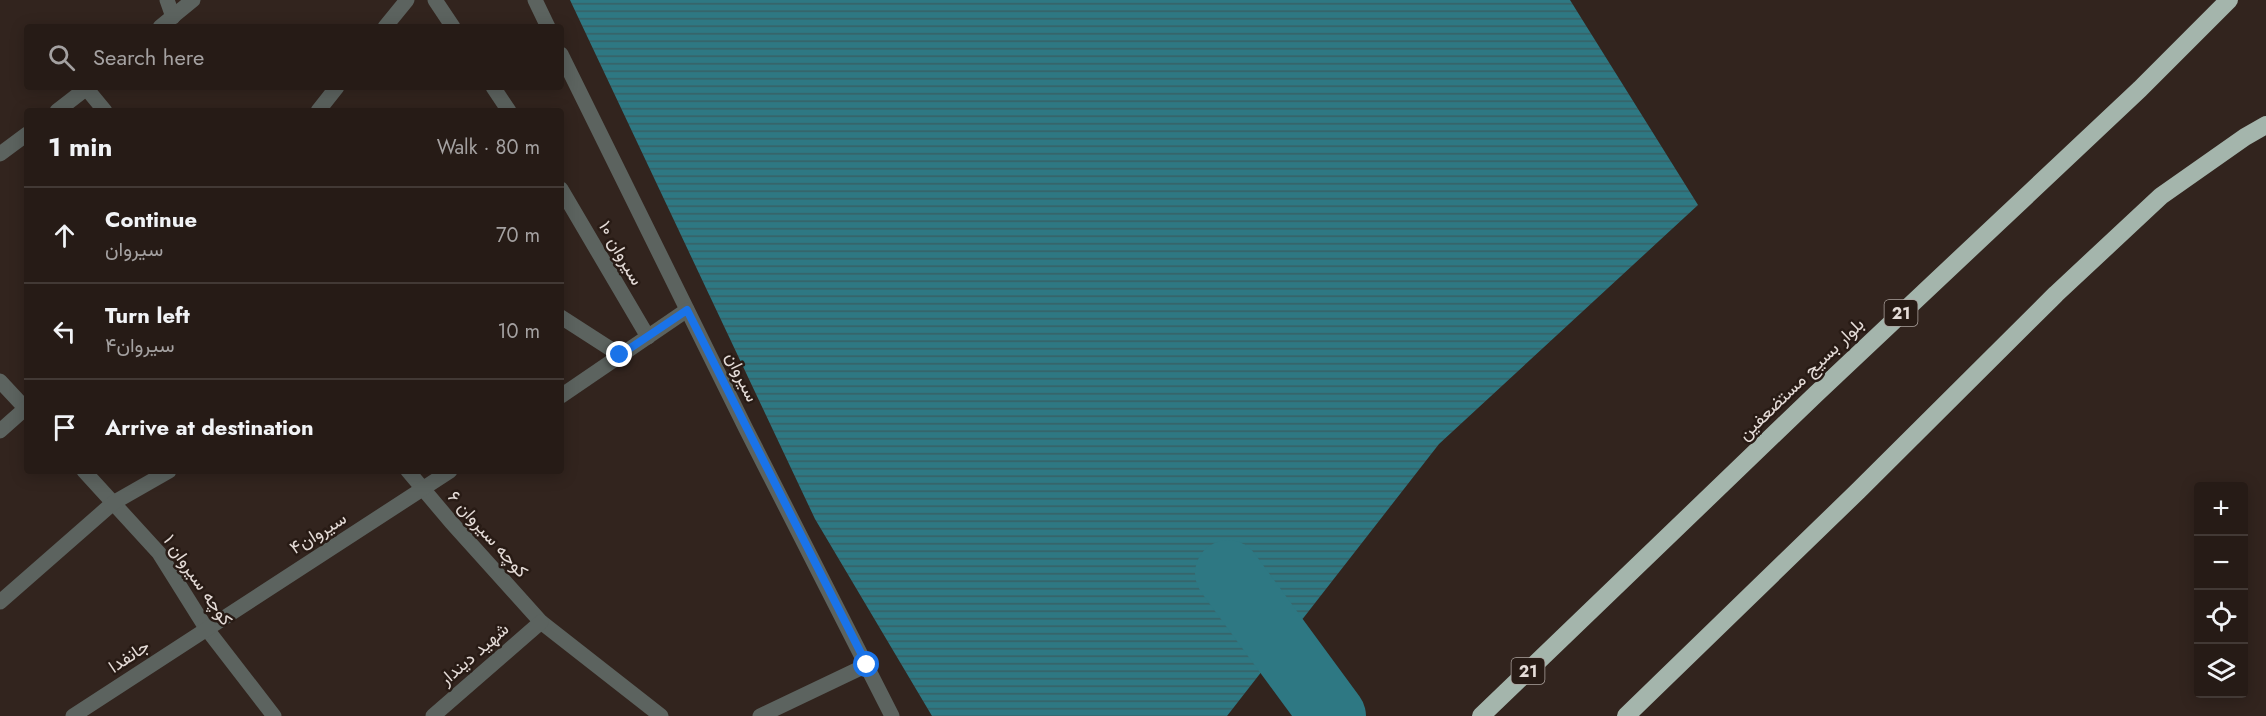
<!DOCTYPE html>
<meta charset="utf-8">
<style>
:root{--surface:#261b16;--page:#2e241f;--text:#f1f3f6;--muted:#a4a1a1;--line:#423935}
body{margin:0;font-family:Jost,Vazirmatn,sans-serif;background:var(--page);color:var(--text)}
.controls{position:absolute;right:18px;bottom:18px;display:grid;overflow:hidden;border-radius:6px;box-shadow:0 3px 15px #0003}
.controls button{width:54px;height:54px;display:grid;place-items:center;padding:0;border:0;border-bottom:2px solid var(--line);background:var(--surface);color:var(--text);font:30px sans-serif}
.stop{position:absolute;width:18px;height:18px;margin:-14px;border:4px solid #1a73e8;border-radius:50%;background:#fff}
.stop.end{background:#1a73e8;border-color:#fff;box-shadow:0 2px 6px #0008}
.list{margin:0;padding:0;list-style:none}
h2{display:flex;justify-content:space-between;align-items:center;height:78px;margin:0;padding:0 24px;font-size:26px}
h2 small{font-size:20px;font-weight:400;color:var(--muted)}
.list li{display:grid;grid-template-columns:39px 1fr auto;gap:18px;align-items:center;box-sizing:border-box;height:96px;padding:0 24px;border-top:2px solid var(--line)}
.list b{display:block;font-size:22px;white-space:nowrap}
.list p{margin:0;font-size:20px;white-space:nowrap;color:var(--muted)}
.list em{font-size:20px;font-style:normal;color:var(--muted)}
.icon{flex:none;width:33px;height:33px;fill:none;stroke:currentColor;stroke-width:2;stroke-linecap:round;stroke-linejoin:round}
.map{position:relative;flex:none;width:2266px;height:716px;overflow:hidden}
.search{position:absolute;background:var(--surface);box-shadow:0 3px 15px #0003;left:24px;top:24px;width:540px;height:66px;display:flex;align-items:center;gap:15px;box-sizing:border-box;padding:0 21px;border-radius:6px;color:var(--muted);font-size:22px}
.panel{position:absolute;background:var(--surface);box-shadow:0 3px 15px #0003;left:24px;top:108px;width:540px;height:366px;border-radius:6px}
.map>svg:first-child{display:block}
</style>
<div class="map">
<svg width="2266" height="716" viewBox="0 0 2266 716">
<defs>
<pattern id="water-rules" width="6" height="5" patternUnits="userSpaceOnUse" patternTransform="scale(1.5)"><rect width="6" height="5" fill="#2e7883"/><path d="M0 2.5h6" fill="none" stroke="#386065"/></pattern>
</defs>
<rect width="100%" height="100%" fill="#32241e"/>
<!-- water -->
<polygon fill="url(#water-rules)" points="570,0 1570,0 1698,205 1439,444 1227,716 932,716 815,519"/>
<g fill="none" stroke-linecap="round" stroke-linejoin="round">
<!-- river -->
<polyline stroke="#2e7883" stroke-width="66" points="1228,573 1333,716"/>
<!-- minor -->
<g stroke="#5c635f" stroke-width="15">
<polyline points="167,0 173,17"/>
<polyline points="435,0 453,27"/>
<polyline points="535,0 548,27"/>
<polyline points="160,27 193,0"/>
<polyline points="385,27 407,0"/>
<polyline points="561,54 746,429 892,716"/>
<polyline points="493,87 509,111"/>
<polyline points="86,88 105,111"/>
<polyline points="57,111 88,87"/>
<polyline points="318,111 337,87"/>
<polyline points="0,154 27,134"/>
<polyline points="561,189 648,337"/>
<polyline points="561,317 620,355"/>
<polyline points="0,381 27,410"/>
<polyline points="561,396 687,310"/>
<polyline points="0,431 27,407"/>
<polyline points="84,471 159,553 206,628 274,716"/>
<polyline points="408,471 451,522 541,622 661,716"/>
<polyline points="0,602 113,503 169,471"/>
<polyline points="73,716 450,471"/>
<polyline points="433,716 541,622"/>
<polyline points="760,716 867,665"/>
</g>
<!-- highway -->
<g stroke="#a4b5ac" stroke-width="18">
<polyline points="1481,716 1816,394 2140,89 2229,0"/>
<polyline points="1626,716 1858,491 2056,294 2161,196 2245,137 2266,125"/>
</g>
</g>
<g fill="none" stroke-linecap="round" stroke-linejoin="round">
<!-- route -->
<polyline stroke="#1a73e8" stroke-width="8" points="620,355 687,310 867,665"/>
</g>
<g text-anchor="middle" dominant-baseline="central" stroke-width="5" stroke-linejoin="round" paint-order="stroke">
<!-- shield labels -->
<g fill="#281b15" stroke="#aca29e" stroke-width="1.5">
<rect x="1884.5" y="300" width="33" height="26" rx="4.5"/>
<rect x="1511.5" y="658" width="33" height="26" rx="4.5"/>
</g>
<g font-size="16" font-weight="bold" fill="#e5dcd8">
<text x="1901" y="313">21</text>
<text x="1528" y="671">21</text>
</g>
<!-- street labels -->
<g font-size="18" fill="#e5dcd8" stroke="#281b15">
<text transform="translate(621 253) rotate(60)">سیروان ۱۰</text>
<text transform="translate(742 377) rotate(64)">سیروان</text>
<text transform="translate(1801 379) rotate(-44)">بلوار بسیج مستضعفین</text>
<text transform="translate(318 533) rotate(-32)">سیروان۴</text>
<text transform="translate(488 534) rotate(48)">کوچه سیروان ۶</text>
<text transform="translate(198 580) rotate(55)">کوچه سیروان ۱</text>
<text transform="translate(474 654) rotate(-41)">شهید دیندار</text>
<text transform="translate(129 656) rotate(-34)">جانفدا</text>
</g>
</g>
</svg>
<div class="controls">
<button>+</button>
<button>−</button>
<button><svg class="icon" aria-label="locate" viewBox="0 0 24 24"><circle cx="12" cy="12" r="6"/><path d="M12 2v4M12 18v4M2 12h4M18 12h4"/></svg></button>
<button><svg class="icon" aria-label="layers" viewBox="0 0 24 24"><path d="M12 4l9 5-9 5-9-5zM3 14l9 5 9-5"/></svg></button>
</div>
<div class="stop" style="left:867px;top:665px"></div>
<div class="stop end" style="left:620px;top:355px"></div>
<div class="search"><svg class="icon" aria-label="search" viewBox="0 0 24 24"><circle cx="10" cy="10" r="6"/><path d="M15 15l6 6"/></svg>Search here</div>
<section class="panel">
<h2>1 min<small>Walk · 80 m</small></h2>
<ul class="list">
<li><svg class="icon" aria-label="ahead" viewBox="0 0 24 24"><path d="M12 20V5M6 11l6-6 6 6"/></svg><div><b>Continue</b><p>سیروان</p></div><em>70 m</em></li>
<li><svg class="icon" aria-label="left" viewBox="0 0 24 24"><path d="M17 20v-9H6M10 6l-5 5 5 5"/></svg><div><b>Turn left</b><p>سیروان۴</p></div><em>10 m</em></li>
<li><svg class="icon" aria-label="arrive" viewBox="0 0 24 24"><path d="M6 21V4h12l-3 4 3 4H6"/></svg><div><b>Arrive at destination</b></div></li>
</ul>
</section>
</div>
